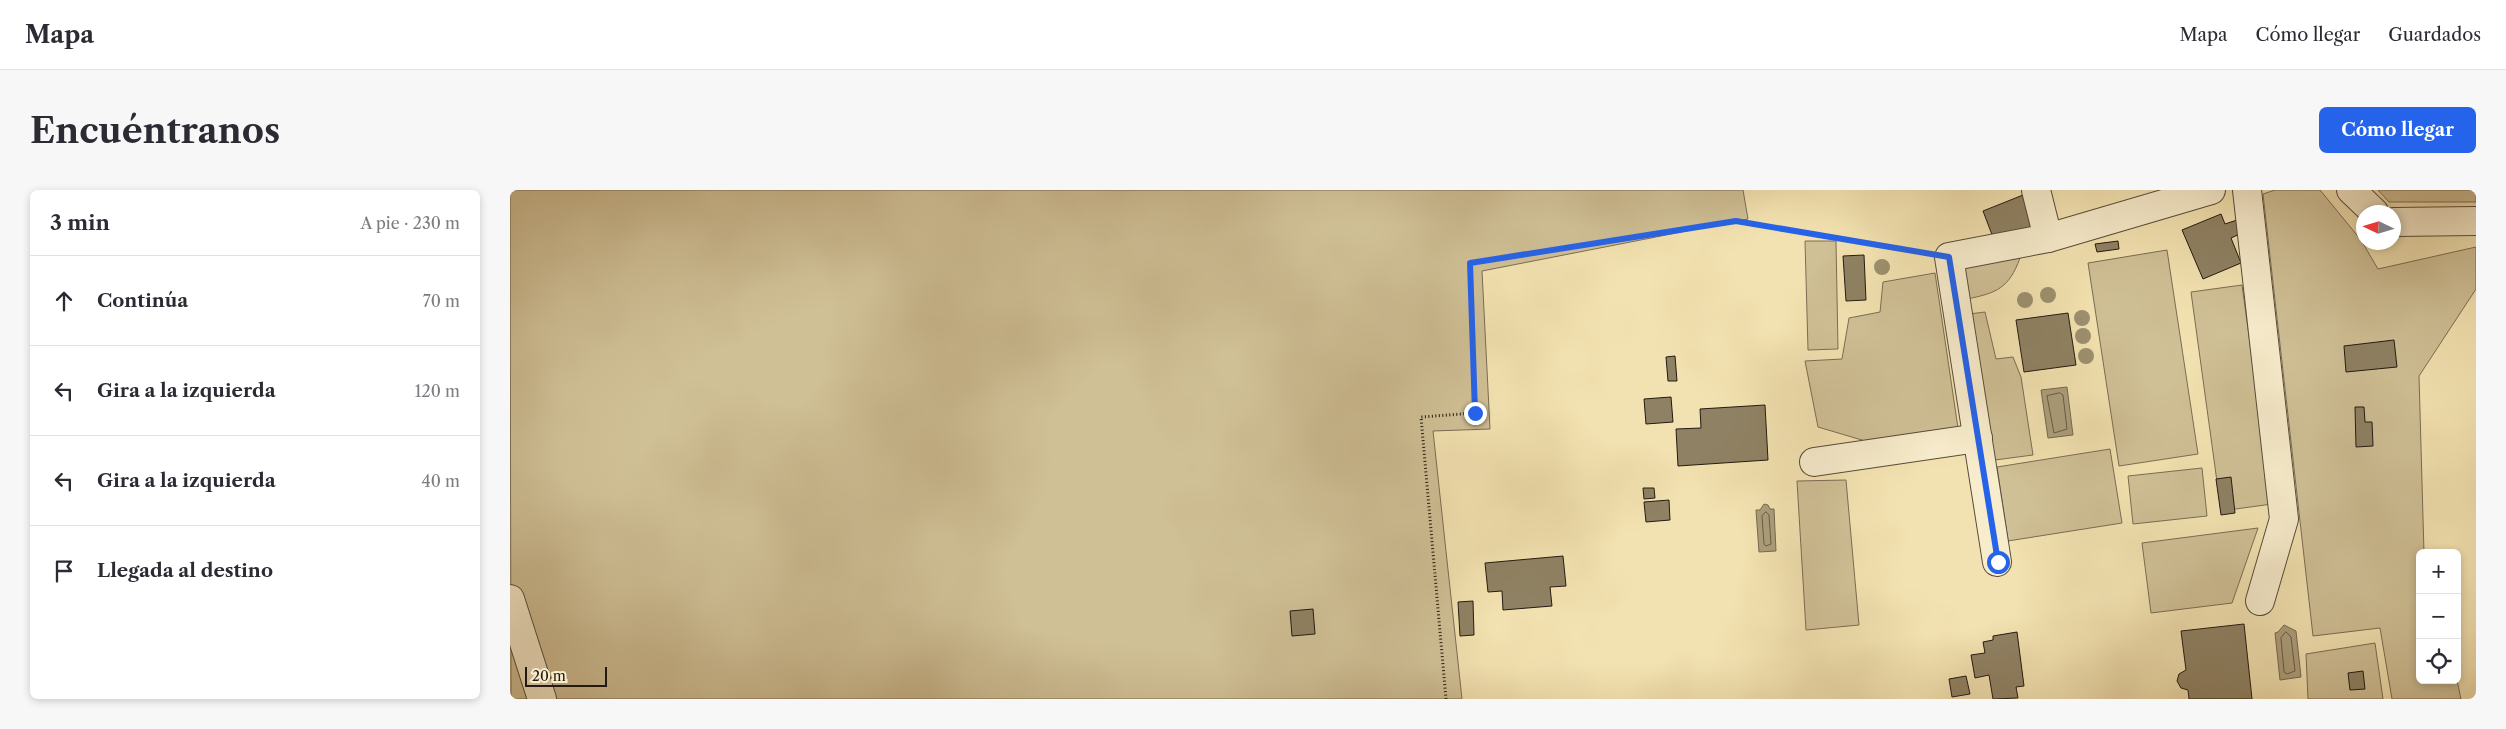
<!DOCTYPE html>
<html lang="es">
<meta charset="utf-8">
<style>
:root{--surface:#fff;--page:#f7f7f7;--text:#2b2b33;--muted:#7c7c81;--line:#e1e1e2;--accent:#2563eb}
body{margin:0;font-family:"Libre Caslon Text",serif;background:var(--page);color:var(--text)}
.controls{position:absolute;right:15px;bottom:15px;display:grid;overflow:hidden;border-radius:8px;box-shadow:0 2px 8px #0003}
.controls button{width:45px;height:45px;display:grid;place-items:center;padding:0;border:0;border-bottom:1px solid var(--line);background:var(--surface);color:var(--text);font:25px sans-serif}
.compass{position:absolute;left:1846px;top:15px;width:45px;height:45px;border-radius:50%;background:var(--surface);box-shadow:0 2px 8px #0003;rotate:274deg}
.scale{position:absolute;left:15px;bottom:12px;width:82px;box-sizing:border-box;padding-left:5px;border:2px solid #231a11;border-top:0;font-size:14px;line-height:18px;white-space:nowrap;color:#231a11;-webkit-text-stroke:4px #f7eccc;paint-order:stroke}
.stop{position:absolute;width:15px;height:15px;margin:-11px;border:4px solid #2563eb;border-radius:50%;background:#fff}
.stop.end{background:#2563eb;border-color:#fff;box-shadow:0 1px 5px #0008}
.list{margin:0;padding:0;list-style:none}
h2{display:flex;justify-content:space-between;align-items:center;height:65px;margin:0;padding:0 20px;font-size:21px}
h2 small{font-size:16px;font-weight:400;color:var(--muted)}
.list li{display:grid;grid-template-columns:32px 1fr auto;gap:15px;align-items:center;box-sizing:border-box;height:90px;padding:0 20px;border-top:1px solid var(--line)}
.list b{display:block;font-size:19px;white-space:nowrap}
.list em{font-size:16px;font-style:normal;color:var(--muted)}
.icon{flex:none;width:28px;height:28px;fill:none;stroke:currentColor;stroke-width:2;stroke-linecap:round;stroke-linejoin:round}
.map{position:relative;flex:none;width:1966px;height:509px;overflow:hidden;border-radius:8px}
header{display:flex;align-items:center;gap:30px;box-sizing:border-box;height:70px;padding:0 25px;background:var(--surface);border-bottom:1px solid var(--line)}
header strong{font-size:24px}
nav{display:flex;gap:28px;margin-inline-start:auto;font-size:18px}
.intro{display:flex;align-items:center;justify-content:space-between;box-sizing:border-box;height:120px;padding:0 30px}
h1{margin:0;font-size:35px}
.button{padding:12px 22px;border-radius:8px;background:var(--accent);color:#fff;font-size:18px;font-weight:700}
main{display:flex;gap:30px;padding:0 30px}
aside{flex:1;background:var(--surface);border-radius:8px;box-shadow:0 2px 8px #0003}
.map>svg:first-child{display:block}
</style>
<header>
<strong>Mapa</strong>
<nav><a>Mapa</a><a>Cómo llegar</a><a>Guardados</a></nav>
</header>
<div class="intro"><h1>Encuéntranos</h1><a class="button">Cómo llegar</a></div>
<main>
<aside>
<h2>3 min<small>A pie · 230 m</small></h2>
<ul class="list">
<li><svg class="icon" aria-label="ahead" viewBox="0 0 24 24"><path d="M12 20V5M6 11l6-6 6 6"/></svg><div><b>Continúa</b></div><em>70 m</em></li>
<li><svg class="icon" aria-label="left" viewBox="0 0 24 24"><path d="M17 20v-9H6M10 6l-5 5 5 5"/></svg><div><b>Gira a la izquierda</b></div><em>120 m</em></li>
<li><svg class="icon" aria-label="left" viewBox="0 0 24 24"><path d="M17 20v-9H6M10 6l-5 5 5 5"/></svg><div><b>Gira a la izquierda</b></div><em>40 m</em></li>
<li><svg class="icon" aria-label="arrive" viewBox="0 0 24 24"><path d="M6 21V4h12l-3 4 3 4H6"/></svg><div><b>Llegada al destino</b></div></li>
</ul>
</aside>
<div class="map">
<svg width="1966" height="509" viewBox="0 0 1966 509">
<rect width="100%" height="100%" fill="#f3e2b1"/>
<filter id="stains"><feTurbulence type="fractalNoise" baseFrequency=".004" numOctaves="4"/><feColorMatrix values="0 0 0 0 .2 0 0 0 0 .09 0 0 0 0 .02 0 0 0 .5 -.17"/></filter>
<radialGradient id="worn" r=".72"><stop offset=".6" stop-color="#630" stop-opacity="0"/><stop offset="1" stop-color="#630" stop-opacity=".3"/></radialGradient>
<!-- green -->
<g fill="#d0c096" stroke="#7a6d54">
<polygon points="0,0 1233,0 1238,29 972,81 980,239 923,241 952,509 1,509"/>
<polygon points="1765,0 1810,0 1851,50 1868,79 1966,57 1966,99 1909,186 1914,363 1910,363 1910,490 1947,490 1951,509 1882,509 1870,438 1803,446 1753,4"/>
<polygon points="1868,0 1966,0 1966,12 1879,12"/>
<polygon points="1295,51 1326,51 1328,159 1298,160"/>
<polygon points="1657,60 1688,264 1609,276 1578,73"/>
<path d="M1510 68C1499 98 1487 103 1457 109L1452 77Z"/>
<polygon points="1425,83 1448,238 1372,256 1308,237 1295,171 1332,169 1339,128 1370,122 1373,92"/>
<polygon points="1732,95 1762,314 1711,321 1681,102"/>
<polygon points="1475,122 1486,169 1503,167 1511,187 1523,265 1485,270 1459,124"/>
<polygon points="1600,259 1612,333 1498,351 1487,277"/>
<polygon points="1692,278 1697,326 1623,334 1618,286"/>
<polygon points="1336,290 1349,435 1296,440 1287,291"/>
<polygon points="1748,338 1722,413 1641,423 1632,353"/>
<polygon points="1865,453 1873,509 1798,509 1796,464"/>
</g>
<!-- water -->
<g fill="#ac9e7b" stroke="#756951">
<polygon points="1557,197 1563,245 1538,248 1531,200"/>
<polygon points="1254,314 1258,315 1260,319 1264,319 1266,361 1249,362 1246,320 1250,320"/>
<polygon points="1774,435 1786,441 1791,487 1770,490 1765,443 1768,442"/>
</g>
<g fill="none" stroke-linecap="round" stroke-linejoin="round">
<!-- shore -->
<g stroke="#685c46" stroke-width="1">
<polygon points="1550,203 1553,205 1557,239 1544,243 1537,206"/>
<polygon points="1256,322 1259,325 1261,354 1256,356 1254,354 1252,326"/>
<polygon points="1776,442 1781,447 1785,481 1777,484 1774,482 1771,448"/>
</g>
</g>
<!-- building -->
<g fill="#8f8264" stroke="#231a11">
<polygon points="1513,5 1527,39 1484,50 1473,21"/>
<polygon points="1711,24 1715,34 1727,30 1732,43 1721,48 1731,73 1693,89 1672,40"/>
<polygon points="1608,51 1609,59 1587,62 1585,54"/>
<polygon points="1354,65 1356,110 1336,111 1333,66"/>
<polygon points="1558,123 1566,175 1514,182 1506,130"/>
<polygon points="1884,150 1887,177 1836,182 1834,156"/>
<polygon points="1165,166 1167,191 1158,191 1156,167"/>
<polygon points="1161,207 1163,232 1136,234 1134,209"/>
<polygon points="1255,215 1258,270 1168,276 1166,239 1191,238 1190,219"/>
<polygon points="1845,217 1854,217 1855,232 1862,232 1863,256 1846,257"/>
<polygon points="1721,287 1725,323 1711,325 1706,289"/>
<polygon points="1133,298 1144,298 1145,308 1134,309"/>
<polygon points="1159,310 1160,330 1136,332 1134,312"/>
<polygon points="1053,366 1056,396 1040,397 1042,416 993,420 992,401 978,402 975,373"/>
<polygon points="963,411 964,445 950,446 948,412"/>
<polygon points="803,419 805,444 782,446 780,421"/>
<polygon points="1734,434 1742,509 1679,509 1678,500 1671,498 1667,491 1669,484 1676,480 1671,441"/>
<polygon points="1507,442 1514,496 1506,497 1508,508 1483,509 1479,485 1465,488 1461,465 1475,463 1473,452 1483,450 1483,446"/>
<polygon points="1853,481 1855,499 1840,500 1838,483"/>
<polygon points="1456,486 1460,504 1442,507 1439,489"/>
</g>
<g fill="none" stroke-linecap="round" stroke-linejoin="round">
<!-- minor casing -->
<g stroke="#574c39" stroke-width="30">
<g id="minor">
<polyline points="1737,0 1774,329 1750,411"/>
<polyline points="1841,0 1864,22"/>
<polyline points="1884,32 1966,31"/>
<polyline points="1538,48 1701,0"/>
<polyline points="1304,272 1468,248"/>
<polyline points="1487,372 1439,67 1538,48 1526,0"/>
<polyline points="0,409 32,509"/>
</g>
</g>
<!-- path -->
<polyline stroke="#231a11" stroke-width="3" stroke-dasharray="1 2.5" stroke-linecap="butt" points="936,509 911,227 965,223 961,73 1226,31 1413,62"/>
<!-- minor -->
<use href="#minor" stroke="#f7eccc" stroke-width="28"/>
</g>
<!-- trees -->
<g fill="#9d906f">
<circle cx="1372" cy="77" r="8"/>
<circle cx="1538" cy="105" r="8"/>
<circle cx="1515" cy="110" r="8"/>
<circle cx="1572" cy="128" r="8"/>
<circle cx="1573" cy="146" r="8"/>
<circle cx="1576" cy="166" r="8"/>
</g>
<g fill="none" stroke-linecap="round" stroke-linejoin="round">
<!-- route -->
<polyline stroke="#2563eb" stroke-width="6" points="965,223 960,73 1226,31 1439,67 1488,372"/>
</g>
<rect width="100%" height="100%" filter="url(#stains)"/>
<rect width="100%" height="100%" fill="url(#worn)"/>
</svg>
<div class="controls">
<button>+</button>
<button>−</button>
<button><svg class="icon" aria-label="locate" viewBox="0 0 24 24"><circle cx="12" cy="12" r="6"/><path d="M12 2v4M12 18v4M2 12h4M18 12h4"/></svg></button>
</div>
<svg class="compass" viewBox="-18 -18 36 36"><path d="M0-13l5 13h-10z" fill="#e53935"/><path d="M0 13l5-13h-10z" fill="#7c7c81"/></svg>
<div class="scale">20 m</div>
<div class="stop" style="left:1488px;top:372px"></div>
<div class="stop end" style="left:965px;top:223px"></div>
</div>
</main>
